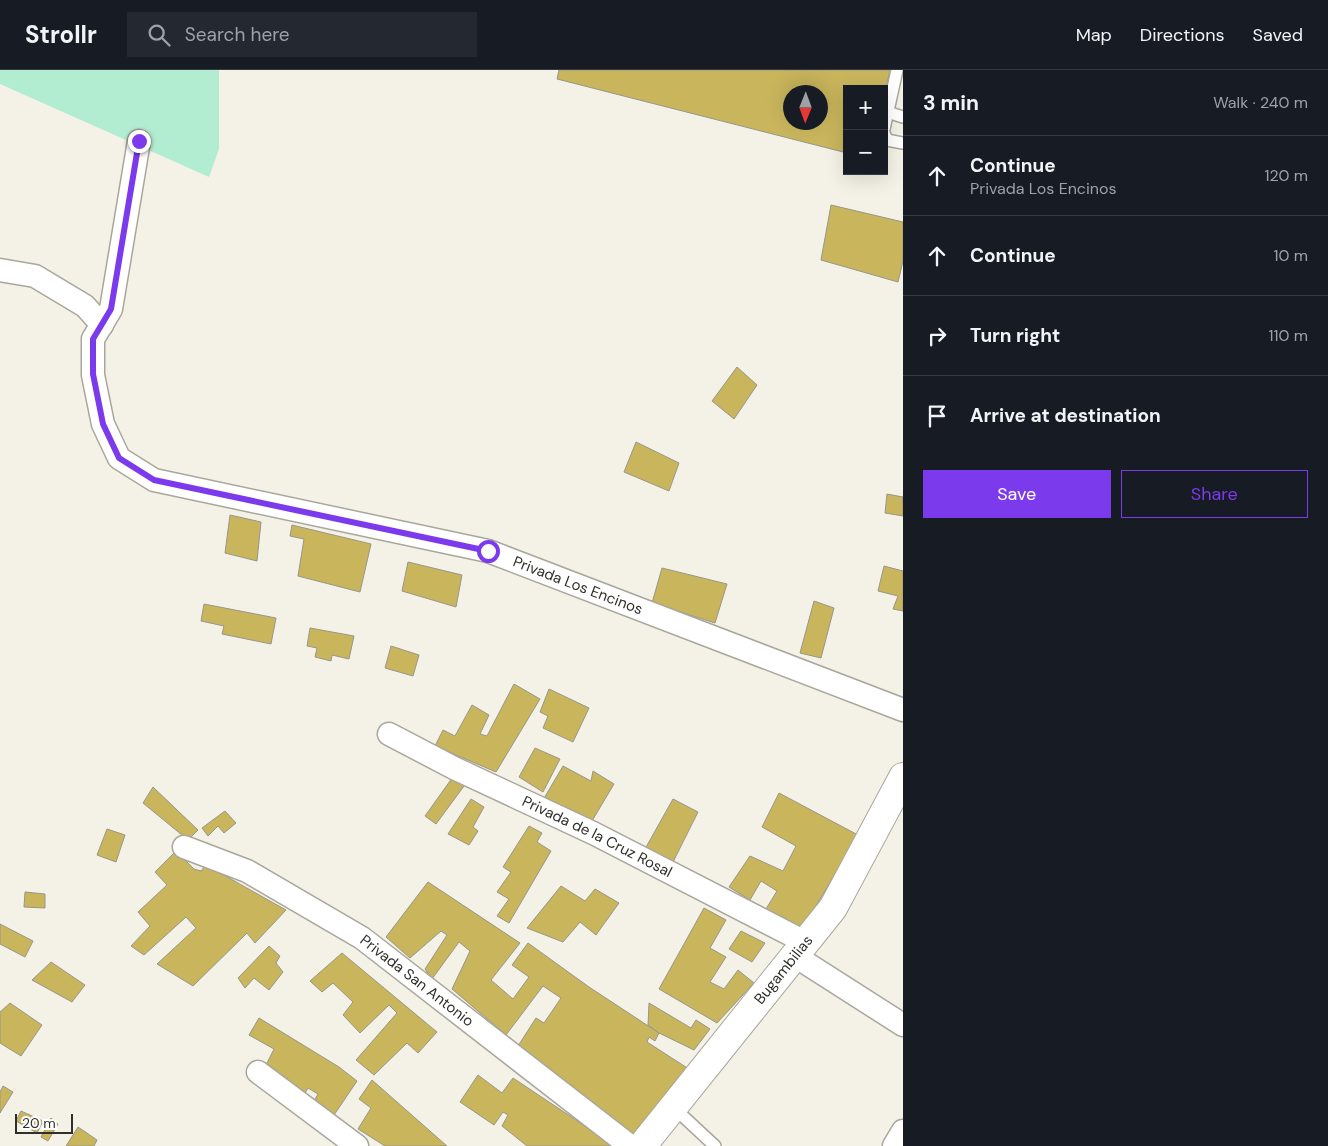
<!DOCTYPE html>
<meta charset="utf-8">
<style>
:root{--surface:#171b24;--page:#242831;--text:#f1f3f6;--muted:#9ea1a6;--line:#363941;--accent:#7c3aed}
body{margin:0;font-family:"DM Sans",sans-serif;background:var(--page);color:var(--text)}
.controls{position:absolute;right:15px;top:15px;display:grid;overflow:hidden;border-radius:0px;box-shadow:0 5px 20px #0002}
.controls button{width:45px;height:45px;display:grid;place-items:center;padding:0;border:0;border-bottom:1px solid var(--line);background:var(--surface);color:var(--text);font:25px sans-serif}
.compass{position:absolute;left:783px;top:15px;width:45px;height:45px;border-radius:50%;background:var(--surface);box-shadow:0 5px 20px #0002;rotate:181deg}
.scale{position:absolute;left:15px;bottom:12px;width:58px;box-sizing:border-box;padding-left:5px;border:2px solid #302f2a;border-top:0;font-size:14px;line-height:18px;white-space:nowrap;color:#302f2a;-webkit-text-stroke:4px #fff;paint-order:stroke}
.stop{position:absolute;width:15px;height:15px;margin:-11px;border:4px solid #7c3aed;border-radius:50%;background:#fff}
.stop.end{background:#7c3aed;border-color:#fff;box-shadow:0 1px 5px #0008}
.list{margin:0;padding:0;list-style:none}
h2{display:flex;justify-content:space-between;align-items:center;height:65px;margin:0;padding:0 20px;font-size:21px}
h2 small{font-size:16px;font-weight:400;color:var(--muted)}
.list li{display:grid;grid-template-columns:32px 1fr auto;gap:15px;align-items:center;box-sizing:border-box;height:80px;padding:0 20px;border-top:1px solid var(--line)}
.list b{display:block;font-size:19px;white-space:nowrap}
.list p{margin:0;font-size:16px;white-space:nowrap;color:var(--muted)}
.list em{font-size:16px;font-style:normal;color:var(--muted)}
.actions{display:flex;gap:10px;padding:15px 20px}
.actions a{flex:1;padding:11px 0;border:1px solid var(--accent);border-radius:0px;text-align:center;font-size:18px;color:var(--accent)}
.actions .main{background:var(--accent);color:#fff}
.icon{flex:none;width:28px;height:28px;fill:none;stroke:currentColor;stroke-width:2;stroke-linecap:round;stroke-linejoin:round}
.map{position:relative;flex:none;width:903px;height:1076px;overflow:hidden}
header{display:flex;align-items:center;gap:30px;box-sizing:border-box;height:70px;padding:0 25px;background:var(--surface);border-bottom:1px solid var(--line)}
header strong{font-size:24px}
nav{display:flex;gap:28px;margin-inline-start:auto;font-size:18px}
.search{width:350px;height:45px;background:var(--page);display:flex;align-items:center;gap:12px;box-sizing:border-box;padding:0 18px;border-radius:0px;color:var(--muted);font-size:19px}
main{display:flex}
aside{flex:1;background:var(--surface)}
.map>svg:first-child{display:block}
</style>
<header>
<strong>Strollr</strong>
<div class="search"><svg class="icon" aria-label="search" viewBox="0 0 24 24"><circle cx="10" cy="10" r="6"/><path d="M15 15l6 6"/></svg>Search here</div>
<nav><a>Map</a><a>Directions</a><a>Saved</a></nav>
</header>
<main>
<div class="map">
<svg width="903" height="1076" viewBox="0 0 903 1076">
<rect width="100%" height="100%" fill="#f4f2e6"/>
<!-- green -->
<polygon fill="#b2edd1" points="0,0 219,0 219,79 209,107 0,14"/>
<!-- building -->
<g fill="#c9b55c" stroke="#98968b" fill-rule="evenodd">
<path d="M559 0H890L884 26V19H847V83L557 9ZM791 22H821V52H791Z"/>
<polygon points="831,135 903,152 903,191 898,212 821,190"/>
<polygon points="737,297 757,315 734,349 712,331"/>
<polygon points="636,372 679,393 669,421 624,402"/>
<polygon points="887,424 903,427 903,446 885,443"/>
<polygon points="230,445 261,452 257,491 225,483"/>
<polygon points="292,455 371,474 360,522 298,506 304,469 290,466"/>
<polygon points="408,492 462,505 456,537 402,521"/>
<polygon points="884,496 903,501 903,541 893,539 898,526 878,521"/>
<polygon points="662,498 727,514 715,553 671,539 650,540"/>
<polygon points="814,531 834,538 821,588 800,583"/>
<polygon points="204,534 276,548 271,574 222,564 224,556 201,551"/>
<polygon points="310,558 354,566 349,589 332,585 331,591 315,587 317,578 307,576"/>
<polygon points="391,576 419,585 413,606 385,598"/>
<polygon points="514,614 540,629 496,702 435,676 443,660 455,666 472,635 489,645 480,664 487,666"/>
<polygon points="549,619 589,638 573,672 543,658 548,646 540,642"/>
<polygon points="535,678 560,689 543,722 519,707"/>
<polygon points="563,696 591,711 593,701 614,714 589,756 543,730"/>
<polygon points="455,704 467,712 436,754 425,746"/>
<polygon points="153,717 198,760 188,770 143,733"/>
<polygon points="779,723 858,765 803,858 766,839 777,821 761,811 750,830 729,817 750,786 783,801 796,776 762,757"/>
<polygon points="471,729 484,737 473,757 478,761 469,775 448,764"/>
<polygon points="673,729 698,742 672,794 645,779"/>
<polygon points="225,741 236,753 224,763 218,756 208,766 202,758"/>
<polygon points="529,756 542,763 537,772 551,781 509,853 497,846 509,829 497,822 511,802 503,797"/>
<polygon points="107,759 125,765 116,792 97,785"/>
<polygon points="176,781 194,799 201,801 206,795 286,840 255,873 247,863 193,916 157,894 196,858 186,847 144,885 131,876 150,856 138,842 167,815 155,802"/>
<polygon points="428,812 520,873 491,910 513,929 529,907 512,895 528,873 589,917 659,963 655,971 649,967 647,972 692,1001 638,1070 518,976 536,948 544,953 561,928 543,916 506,965 452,919 470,881 459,872 432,909 425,899 447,865 441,861 410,888 386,867"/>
<polygon points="561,816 585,831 595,819 619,833 596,865 580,852 563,872 527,858"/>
<polygon points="25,822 45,824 45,838 24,837"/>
<polygon points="704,838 726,850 710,878 726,887 710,912 724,919 738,900 754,913 717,953 659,919"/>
<polygon points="0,854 33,871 25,887 0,874"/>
<polygon points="741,861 765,873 752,892 729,879"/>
<polygon points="269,876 280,886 276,893 283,902 269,920 254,908 245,918 238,908"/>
<polygon points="342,883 437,962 418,983 407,973 374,1005 356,990 397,943 389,935 360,963 343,945 353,932 333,913 322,922 310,911"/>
<polygon points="51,892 85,915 72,932 32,910"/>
<polygon points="10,933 42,955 21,986 0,973 0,942"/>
<polygon points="649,933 691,958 696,950 710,959 694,980 659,963 648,955"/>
<polygon points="259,948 339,997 357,1011 332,1048 311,1036 318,1024 308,1018 302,1028 262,1003 274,979 249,965"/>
<polygon points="478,1005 502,1023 513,1008 615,1076 527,1076 502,1056 508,1045 503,1042 494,1055 460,1032"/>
<polygon points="372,1010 447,1076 385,1076 358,1059 371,1038 359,1029"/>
<polygon points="3,1016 13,1022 0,1043 0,1022"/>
<polygon points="21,1041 43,1051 37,1063 16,1051"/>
<polygon points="51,1048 58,1054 48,1071 41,1067"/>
<polygon points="78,1057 97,1070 94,1076 66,1076"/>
</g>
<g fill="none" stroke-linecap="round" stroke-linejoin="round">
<!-- service casing -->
<g stroke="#a9a79c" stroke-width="14">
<g id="service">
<polyline points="887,42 903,47"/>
<polyline points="884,59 897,0"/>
<polyline points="884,63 887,70 903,73"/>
<polyline points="673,1037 715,1076"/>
</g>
</g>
<!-- minor casing -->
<g stroke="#a9a79c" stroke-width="25">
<g id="minor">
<path id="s1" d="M139 71 111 239 93 269V305L103 354 119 388 154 410 488 481 903 640"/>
<polyline points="0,200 35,206 85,236 102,255"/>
<path id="s2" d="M389 664 454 698 593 763 805 872"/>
<path id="s3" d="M184 777 247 801 362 868 630 1076"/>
<polyline points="795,886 903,955"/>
<polyline points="258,1002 357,1076"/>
<polyline points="894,1076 903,1061"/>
</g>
</g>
<!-- secondary casing -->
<g stroke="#a9a79c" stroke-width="30">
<g id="secondary">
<path id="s4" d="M642 1076 833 838 903 707"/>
</g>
</g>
<!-- service -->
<use href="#service" stroke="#fff" stroke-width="11"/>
<!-- minor -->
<use href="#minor" stroke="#fff" stroke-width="22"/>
<!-- secondary -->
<use href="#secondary" stroke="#fff" stroke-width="28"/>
</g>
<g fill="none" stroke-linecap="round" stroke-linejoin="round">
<!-- route -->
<polyline stroke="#7c3aed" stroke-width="6" points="139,71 111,239 93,269 93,304 103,354 119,388 154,410 488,481"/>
</g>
<g text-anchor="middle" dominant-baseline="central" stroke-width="4" stroke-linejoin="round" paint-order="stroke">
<!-- street labels -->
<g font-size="15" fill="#302f2a" stroke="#fff">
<text stroke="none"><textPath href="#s1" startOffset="808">Privada Los Encinos</textPath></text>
<text stroke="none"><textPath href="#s2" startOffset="232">Privada de la Cruz Rosal</textPath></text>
<text stroke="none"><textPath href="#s4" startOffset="226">Bugambilias</textPath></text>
<text stroke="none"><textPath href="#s3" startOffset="270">Privada San Antonio</textPath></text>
</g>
</g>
</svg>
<div class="controls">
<button>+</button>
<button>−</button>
</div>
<svg class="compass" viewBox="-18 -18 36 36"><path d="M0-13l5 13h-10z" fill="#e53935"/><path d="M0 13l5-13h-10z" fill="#9ea1a6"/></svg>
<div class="scale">20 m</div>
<div class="stop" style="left:488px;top:481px"></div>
<div class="stop end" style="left:139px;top:71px"></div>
</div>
<aside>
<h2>3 min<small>Walk · 240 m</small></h2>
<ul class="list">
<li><svg class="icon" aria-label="ahead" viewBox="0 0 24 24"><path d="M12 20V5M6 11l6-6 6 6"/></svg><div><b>Continue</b><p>Privada Los Encinos</p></div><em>120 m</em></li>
<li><svg class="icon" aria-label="ahead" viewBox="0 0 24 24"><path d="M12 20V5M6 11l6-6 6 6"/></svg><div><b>Continue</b></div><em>10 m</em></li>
<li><svg class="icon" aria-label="right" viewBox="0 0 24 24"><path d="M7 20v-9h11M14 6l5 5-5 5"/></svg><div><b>Turn right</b></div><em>110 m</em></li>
<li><svg class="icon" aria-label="arrive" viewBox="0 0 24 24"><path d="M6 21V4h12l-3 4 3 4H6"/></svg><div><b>Arrive at destination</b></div></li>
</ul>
<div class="actions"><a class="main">Save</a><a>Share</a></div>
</aside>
</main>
